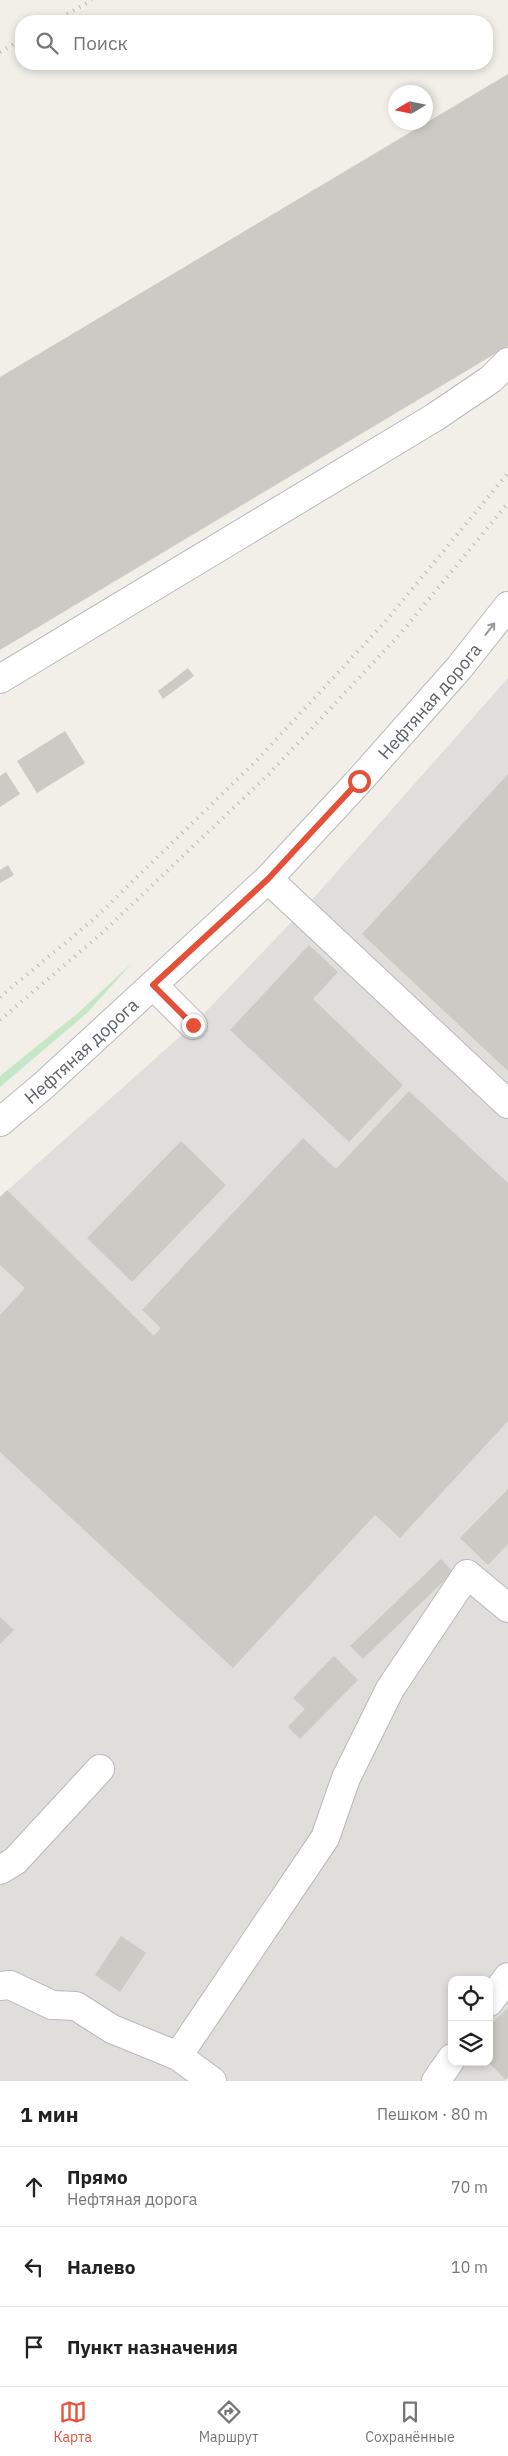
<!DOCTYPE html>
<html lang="ru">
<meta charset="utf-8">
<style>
:root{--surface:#fff;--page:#f2f2f2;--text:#222;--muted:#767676;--line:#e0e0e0;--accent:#e55039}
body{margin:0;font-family:"IBM Plex Sans",sans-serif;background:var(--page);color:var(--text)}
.controls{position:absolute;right:15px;bottom:15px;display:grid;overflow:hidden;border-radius:10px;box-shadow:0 2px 8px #0003}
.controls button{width:45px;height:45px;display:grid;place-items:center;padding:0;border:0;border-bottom:1px solid var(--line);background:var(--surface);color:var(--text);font:25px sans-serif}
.compass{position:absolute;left:388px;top:85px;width:45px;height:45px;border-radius:50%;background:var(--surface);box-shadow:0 2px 8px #0003;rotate:260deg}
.stop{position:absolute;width:15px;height:15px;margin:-11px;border:4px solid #e55039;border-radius:50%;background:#fff}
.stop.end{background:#e55039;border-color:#fff;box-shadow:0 1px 5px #0008}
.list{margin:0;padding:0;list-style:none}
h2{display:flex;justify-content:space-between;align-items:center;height:65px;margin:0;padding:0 20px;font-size:21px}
h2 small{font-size:16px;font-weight:400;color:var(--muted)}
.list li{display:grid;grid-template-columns:32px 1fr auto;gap:15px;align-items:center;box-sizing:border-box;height:80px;padding:0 20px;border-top:1px solid var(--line)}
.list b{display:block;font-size:19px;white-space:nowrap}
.list p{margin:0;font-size:16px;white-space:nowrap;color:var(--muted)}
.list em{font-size:16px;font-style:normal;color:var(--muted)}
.icon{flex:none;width:28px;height:28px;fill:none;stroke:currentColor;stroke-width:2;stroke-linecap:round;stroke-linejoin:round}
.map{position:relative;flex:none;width:508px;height:2081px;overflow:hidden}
.search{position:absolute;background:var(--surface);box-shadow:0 2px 8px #0003;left:15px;right:15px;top:15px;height:55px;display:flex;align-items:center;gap:12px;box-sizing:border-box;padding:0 18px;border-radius:20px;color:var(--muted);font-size:19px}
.sheet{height:305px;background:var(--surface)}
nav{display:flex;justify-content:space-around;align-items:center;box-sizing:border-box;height:70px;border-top:1px solid var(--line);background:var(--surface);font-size:14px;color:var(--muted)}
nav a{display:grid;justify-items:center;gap:2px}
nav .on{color:var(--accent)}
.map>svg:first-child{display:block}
</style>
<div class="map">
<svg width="508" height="2081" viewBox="0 0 508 2081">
<rect width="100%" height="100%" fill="#f1efe8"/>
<!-- industrial -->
<path fill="#e0deda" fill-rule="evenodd" d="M508 678V2077L505 2081H0V1197L193 1025 303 910ZM452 1980H489V2062H452Z"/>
<!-- green -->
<polygon fill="#c6e7c7" points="132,963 87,1013 0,1087 0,1076 78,1013"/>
<!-- building -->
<g fill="#cccac4">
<polygon points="508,74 508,346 0,650 0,377"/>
<polygon points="188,668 194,676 163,699 158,691"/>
<polygon points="65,731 85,763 37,793 17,761"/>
<polygon points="6,772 20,794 0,807 0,776"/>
<polygon points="508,774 508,1071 362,934"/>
<polygon points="8,865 14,875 0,883 0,870"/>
<polygon points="309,945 338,972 313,999 403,1085 349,1142 230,1030"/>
<polygon points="409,1091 508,1183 508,1421 400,1538 375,1515 233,1668 0,1452 0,1315 25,1288 0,1265 0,1197 7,1190 154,1336 161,1328 142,1310 303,1138 336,1169"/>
<polygon points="181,1141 226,1185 132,1282 87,1238"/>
<polygon points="508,1489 508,1544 488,1565 460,1538"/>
<polygon points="441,1559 453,1572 363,1659 350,1646"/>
<polygon points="0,1617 14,1630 0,1644"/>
<polygon points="334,1656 358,1680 300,1739 288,1727 305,1709 293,1698"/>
<polygon points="121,1936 146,1953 120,1992 95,1975"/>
<polygon points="508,2008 508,2077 506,2080 489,2063 489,2026"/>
</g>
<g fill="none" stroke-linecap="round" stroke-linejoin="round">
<!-- minor casing -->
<g stroke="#b8b9be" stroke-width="30">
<g id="minor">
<polyline points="0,679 435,417 491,379 508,362"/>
<polyline points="268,879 508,1104"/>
<polyline points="153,985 193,1025"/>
<path id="s1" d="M0 1122 43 1086 268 879 359 781 459 668 508 606"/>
<polyline points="0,1870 15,1861 100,1769"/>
<polyline points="0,1986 10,1985 52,2005 76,2006 112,2029 178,2056 212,2081"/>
<polyline points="489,2002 508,1977"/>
<polyline points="178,2056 325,1838 346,1778 390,1689 467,1574 508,1608"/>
<polyline points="436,2081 452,2058"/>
</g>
</g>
<!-- minor -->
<use href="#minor" stroke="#fff" stroke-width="28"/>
<!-- rail -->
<g stroke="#b6b6b7" stroke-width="4" stroke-dasharray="1 6" stroke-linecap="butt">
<polyline points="55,21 92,0"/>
<polyline points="0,52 21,40"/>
<polyline points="0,997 94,919 257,760 385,622 508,473"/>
<polyline points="0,1020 101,934 269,774 401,633 508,503"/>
</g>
</g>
<!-- one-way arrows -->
<defs><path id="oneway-shaft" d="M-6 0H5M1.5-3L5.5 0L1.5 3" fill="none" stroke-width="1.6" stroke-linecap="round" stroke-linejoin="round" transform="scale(1.25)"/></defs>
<use stroke="#97999c" href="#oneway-shaft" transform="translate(490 629) rotate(-52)"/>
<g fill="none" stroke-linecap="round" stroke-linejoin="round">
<!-- route -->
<polyline stroke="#e55039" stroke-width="6" points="193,1025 153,985 268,879 359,781"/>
</g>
<g text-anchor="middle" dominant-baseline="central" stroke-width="5" stroke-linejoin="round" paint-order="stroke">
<!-- street labels -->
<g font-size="18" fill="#5f6267" stroke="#fff">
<text stroke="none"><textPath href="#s1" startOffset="602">Нефтяная дорога</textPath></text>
<text stroke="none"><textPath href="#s1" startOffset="108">Нефтяная дорога</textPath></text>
</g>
</g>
</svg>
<div class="controls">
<button><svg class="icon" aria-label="locate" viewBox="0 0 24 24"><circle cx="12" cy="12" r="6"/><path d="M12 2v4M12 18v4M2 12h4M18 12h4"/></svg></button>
<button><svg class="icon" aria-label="layers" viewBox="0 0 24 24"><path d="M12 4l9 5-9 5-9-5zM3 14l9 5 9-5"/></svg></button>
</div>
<svg class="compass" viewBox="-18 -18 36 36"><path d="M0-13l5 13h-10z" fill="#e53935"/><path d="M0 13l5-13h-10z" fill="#767676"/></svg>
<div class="stop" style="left:359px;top:781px"></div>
<div class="stop end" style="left:193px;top:1025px"></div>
<div class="search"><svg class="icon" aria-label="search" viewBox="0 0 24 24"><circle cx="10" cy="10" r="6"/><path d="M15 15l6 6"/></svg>Поиск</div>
</div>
<section class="sheet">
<h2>1 мин<small>Пешком · 80 m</small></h2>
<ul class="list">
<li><svg class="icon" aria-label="ahead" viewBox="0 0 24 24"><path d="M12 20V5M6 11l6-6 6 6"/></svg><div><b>Прямо</b><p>Нефтяная дорога</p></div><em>70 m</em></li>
<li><svg class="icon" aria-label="left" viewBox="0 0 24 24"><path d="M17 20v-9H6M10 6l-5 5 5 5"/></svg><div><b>Налево</b></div><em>10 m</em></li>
<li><svg class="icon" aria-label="arrive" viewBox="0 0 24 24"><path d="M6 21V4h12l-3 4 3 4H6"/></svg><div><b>Пункт назначения</b></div></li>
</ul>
</section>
<nav>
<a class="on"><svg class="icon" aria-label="map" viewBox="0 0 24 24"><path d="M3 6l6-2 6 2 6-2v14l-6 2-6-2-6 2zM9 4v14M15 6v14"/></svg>Карта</a>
<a><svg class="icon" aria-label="directions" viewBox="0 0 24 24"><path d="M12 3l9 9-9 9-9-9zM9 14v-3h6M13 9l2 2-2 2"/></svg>Маршрут</a>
<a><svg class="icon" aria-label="saved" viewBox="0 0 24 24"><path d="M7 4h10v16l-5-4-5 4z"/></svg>Сохранённые</a>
</nav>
